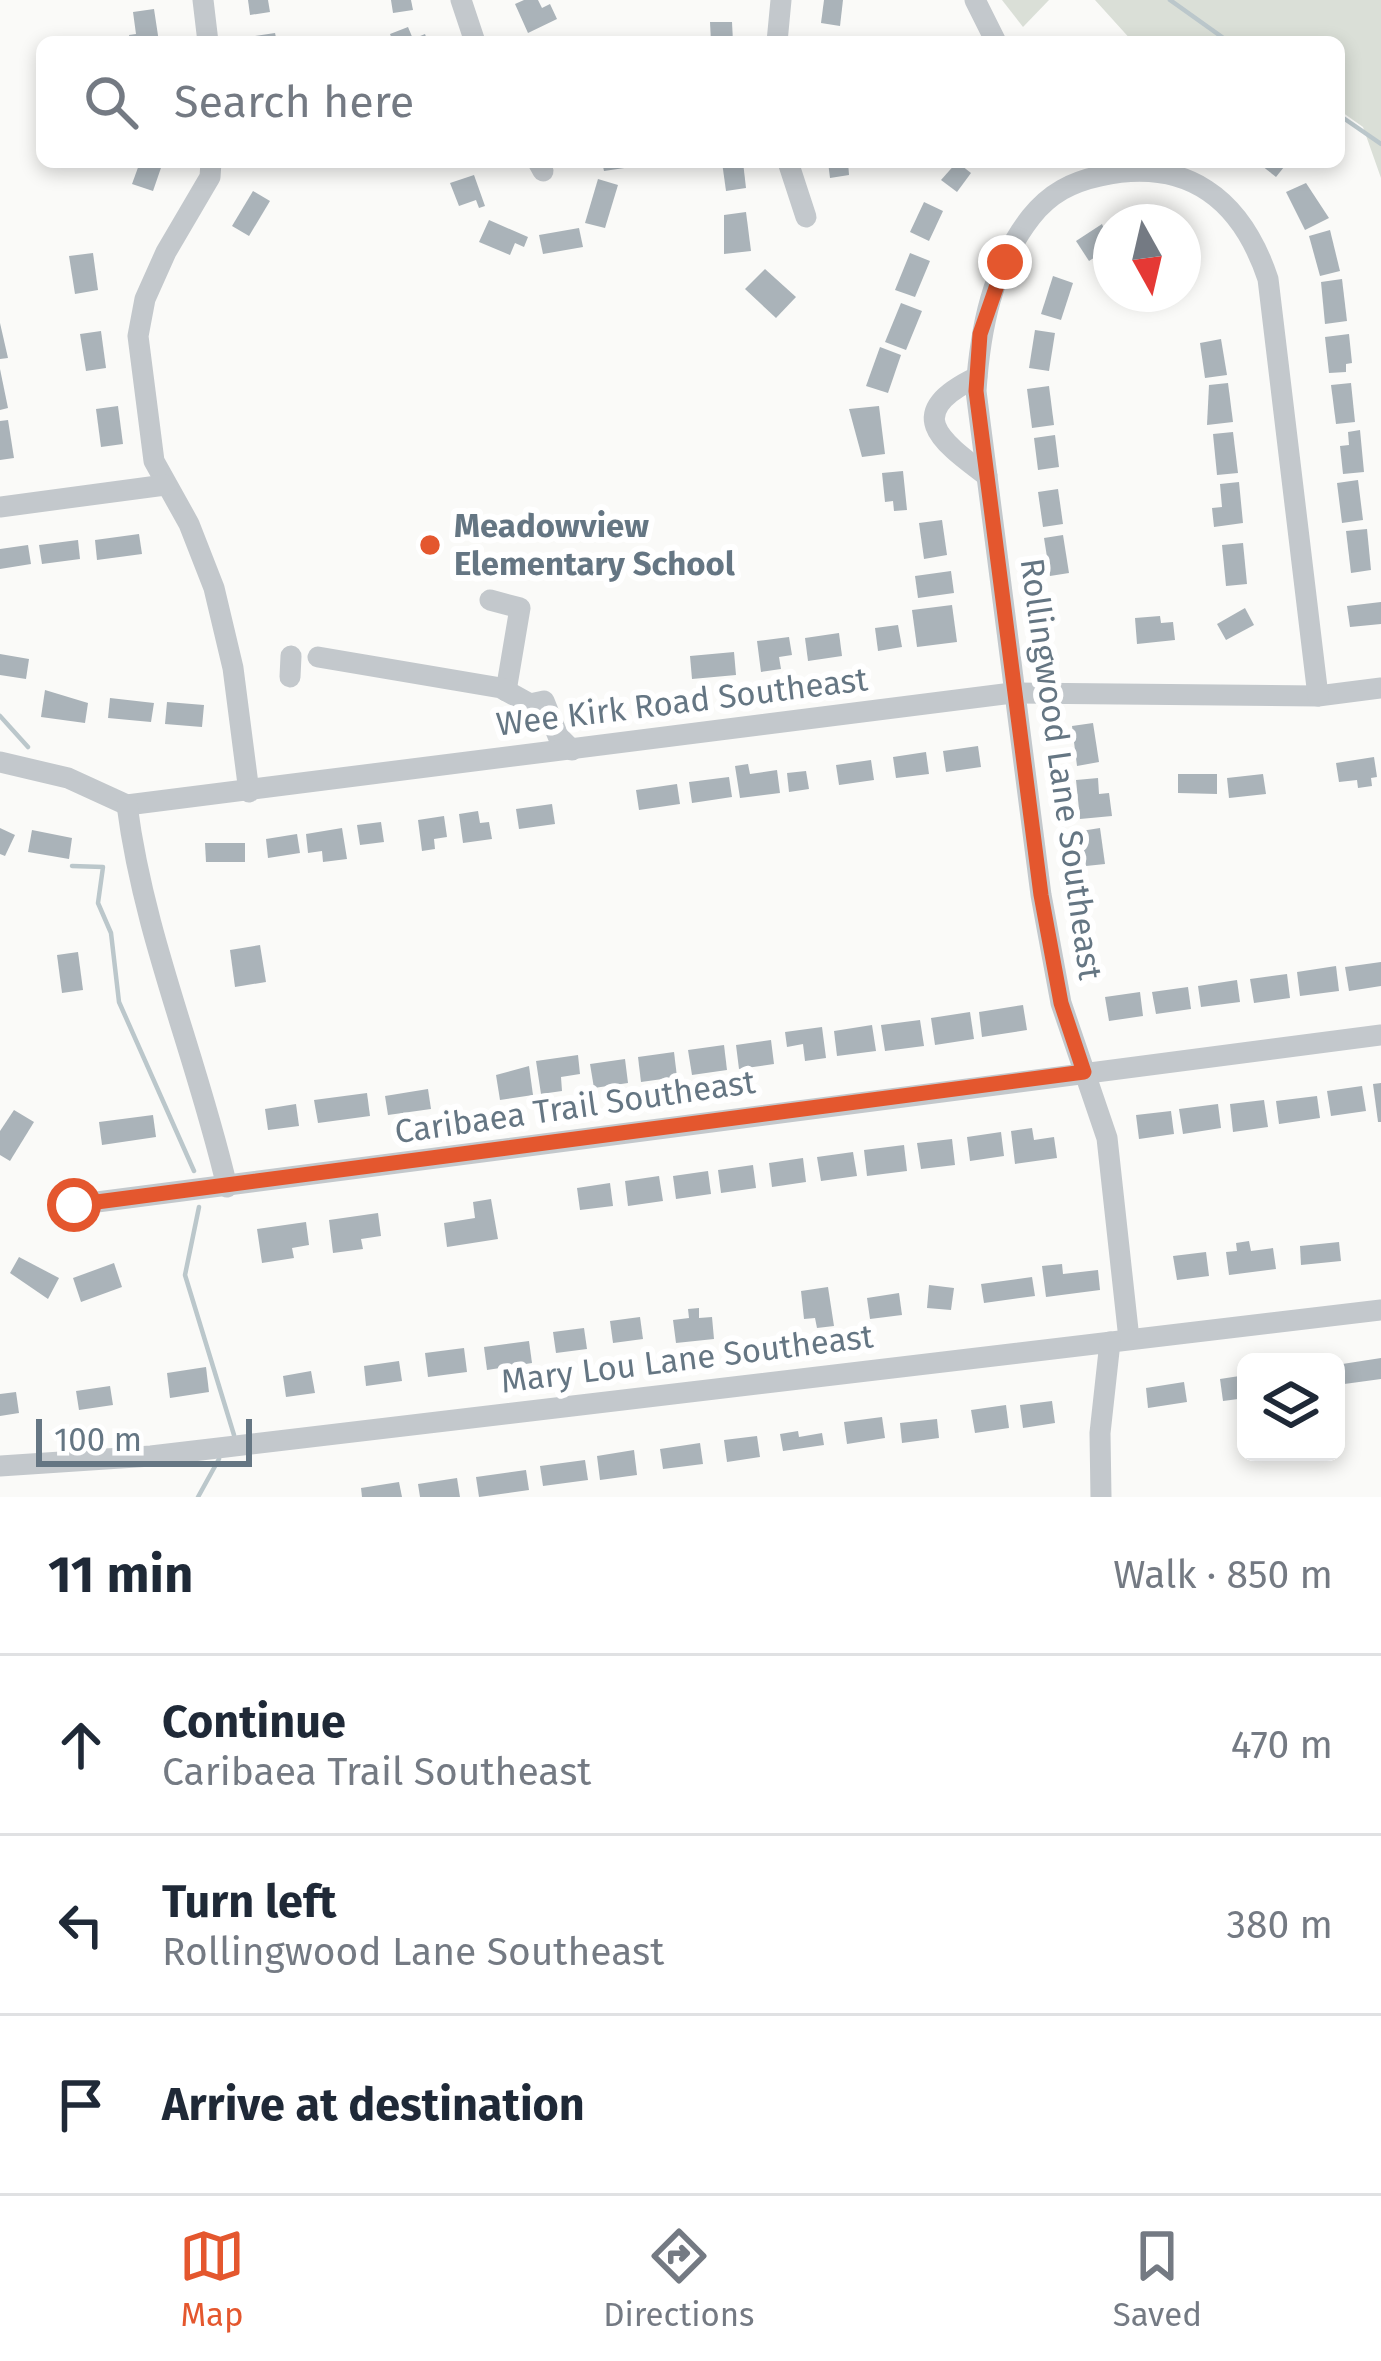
<!DOCTYPE html>
<meta charset="utf-8">
<style>
:root{--surface:#fff;--page:#f6f6f7;--text:#1f2937;--muted:#747a83;--line:#e0e1e3;--accent:#e4572e}
body{margin:0;font-family:"Fira Sans",sans-serif;background:var(--page);color:var(--text)}
.controls{position:absolute;right:36px;bottom:36px;display:grid;overflow:hidden;border-radius:18px;box-shadow:0 6px 18px #0003}
.controls button{width:108px;height:108px;display:grid;place-items:center;padding:0;border:0;border-bottom:3px solid var(--line);background:var(--surface);color:var(--text);font:60px sans-serif}
.compass{position:absolute;left:1093px;top:204px;width:108px;height:108px;border-radius:50%;background:var(--surface);box-shadow:0 6px 18px #0003;rotate:172deg}
.scale{position:absolute;left:36px;bottom:30px;width:216px;box-sizing:border-box;padding-left:12px;border:6px solid #657683;border-top:0;font-size:33px;line-height:42px;white-space:nowrap;color:#657683;-webkit-text-stroke:9px #fff;paint-order:stroke}
.stop{position:absolute;width:36px;height:36px;margin:-27px;border:9px solid #e4572e;border-radius:50%;background:#fff}
.stop.end{background:#e4572e;border-color:#fff;box-shadow:0 3px 12px #0008}
.list{margin:0;padding:0;list-style:none}
h2{display:flex;justify-content:space-between;align-items:center;height:156px;margin:0;padding:0 48px;font-size:51px}
h2 small{font-size:39px;font-weight:400;color:var(--muted)}
.list li{display:grid;grid-template-columns:78px 1fr auto;gap:36px;align-items:center;box-sizing:border-box;height:180px;padding:0 48px;border-top:3px solid var(--line)}
.list b{display:block;font-size:45px;white-space:nowrap}
.list p{margin:0;font-size:39px;white-space:nowrap;color:var(--muted)}
.list em{font-size:39px;font-style:normal;color:var(--muted)}
.icon{flex:none;width:66px;height:66px;fill:none;stroke:currentColor;stroke-width:2;stroke-linecap:round;stroke-linejoin:round}
.map{position:relative;flex:none;width:1381px;height:1497px;overflow:hidden}
.search{position:absolute;background:var(--surface);box-shadow:0 6px 18px #0003;left:36px;right:36px;top:36px;height:132px;display:flex;align-items:center;gap:30px;box-sizing:border-box;padding:0 42px;border-radius:18px;color:var(--muted);font-size:45px}
.sheet{height:696px;background:var(--surface)}
nav{display:flex;justify-content:space-around;align-items:center;box-sizing:border-box;height:168px;border-top:3px solid var(--line);background:var(--surface);font-size:33px;color:var(--muted)}
nav a{display:grid;justify-items:center;gap:6px}
nav .on{color:var(--accent)}
.map>svg:first-child{display:block}
</style>
<div class="map">
<svg width="1381" height="1497" viewBox="0 0 1381 1497">
<rect width="100%" height="100%" fill="#fafaf8"/>
<!-- green -->
<g fill="#dadfd7">
<polygon points="1002,0 1049,0 1023,27"/>
<polygon points="1095,0 1381,0 1381,178 1363,127 1339,110 1339,42 1133,42"/>
</g>
<g fill="none" stroke-linecap="round" stroke-linejoin="round">
<!-- stream -->
<g stroke="#bbc7cb" stroke-width="4.5">
<polyline points="1170,0 1229,42"/>
<polyline points="1339,115 1381,144"/>
<polyline points="0,716 28,747"/>
<polyline points="72,866 103,867 98,903 111,933 119,1002 194,1171"/>
<polyline points="199,1207 185,1275 234,1435"/>
<polyline points="198,1497 219,1459"/>
</g>
</g>
<!-- building -->
<g fill="#aab3b9">
<polygon points="248,0 268,0 270,12 250,15"/>
<polygon points="391,0 411,0 413,10 393,13"/>
<polygon points="524,0 538,0 542,8 550,4 557,19 528,33 515,4"/>
<polygon points="824,0 843,0 840,26 821,23"/>
<polygon points="154,9 159,42 130,42 129,35 136,34 133,12"/>
<polygon points="710,22 732,22 733,42 711,42"/>
<polygon points="408,27 413,39 425,34 428,42 393,42 390,34"/>
<polygon points="275,33 277,42 256,42 255,36"/>
<polygon points="140,162 163,162 153,191 132,184"/>
<polygon points="602,162 637,162 638,166 604,171"/>
<polygon points="722,162 743,162 746,188 726,191"/>
<polygon points="828,162 848,162 849,175 830,178"/>
<polygon points="957,162 971,173 957,192 941,180"/>
<polygon points="1257,162 1288,162 1276,177"/>
<polygon points="474,175 485,206 479,208 476,200 459,206 450,183"/>
<polygon points="598,179 618,185 605,228 585,223"/>
<polygon points="1306,183 1329,218 1305,230 1286,192"/>
<polygon points="253,191 270,201 249,236 232,226"/>
<polygon points="924,202 943,211 929,241 910,232"/>
<polygon points="746,212 751,251 724,254 724,215"/>
<polygon points="489,220 528,237 524,247 515,243 510,255 479,242"/>
<polygon points="1102,224 1111,247 1089,261 1076,241"/>
<polygon points="579,228 583,247 543,254 539,235"/>
<polygon points="1330,230 1340,271 1320,276 1309,236"/>
<polygon points="93,253 98,290 75,294 69,256"/>
<polygon points="910,253 930,261 915,297 895,290"/>
<polygon points="765,269 796,297 776,318 745,289"/>
<polygon points="1053,276 1073,283 1061,320 1041,314"/>
<polygon points="1342,279 1347,321 1325,324 1321,282"/>
<polygon points="901,303 922,311 906,350 885,342"/>
<polygon points="0,323 8,358 0,359"/>
<polygon points="1035,330 1055,333 1049,371 1029,368"/>
<polygon points="101,331 106,368 86,371 80,334"/>
<polygon points="1349,334 1352,363 1346,364 1346,372 1329,373 1325,337"/>
<polygon points="1221,339 1227,375 1205,378 1200,343"/>
<polygon points="880,347 901,355 888,393 866,386"/>
<polygon points="0,369 8,408 0,410"/>
<polygon points="1228,383 1233,422 1207,425 1209,385"/>
<polygon points="1351,383 1355,422 1336,424 1331,385"/>
<polygon points="1049,386 1054,425 1032,428 1027,389"/>
<polygon points="118,406 123,444 101,447 96,409"/>
<polygon points="879,406 885,454 862,457 849,409"/>
<polygon points="8,420 14,458 0,460 0,421"/>
<polygon points="1360,430 1364,472 1343,474 1340,446 1349,445 1348,432"/>
<polygon points="1233,432 1238,473 1217,475 1213,434"/>
<polygon points="1055,435 1059,467 1038,470 1034,438"/>
<polygon points="903,471 907,510 894,511 893,501 885,502 882,473"/>
<polygon points="1358,480 1363,520 1342,523 1337,483"/>
<polygon points="1239,482 1243,523 1214,527 1212,508 1222,507 1220,484"/>
<polygon points="1058,489 1063,524 1043,527 1038,492"/>
<polygon points="942,520 947,555 924,559 919,523"/>
<polygon points="1367,529 1371,570 1351,573 1346,531"/>
<polygon points="139,534 142,554 97,560 95,540"/>
<polygon points="1063,535 1069,573 1050,576 1044,538"/>
<polygon points="78,540 80,559 42,564 39,545"/>
<polygon points="1243,543 1247,584 1226,586 1222,545"/>
<polygon points="28,545 31,564 0,569 0,549"/>
<polygon points="951,571 954,593 918,598 915,576"/>
<polygon points="1381,602 1381,624 1350,627 1347,606"/>
<polygon points="952,605 957,642 917,647 912,610"/>
<polygon points="1245,608 1254,625 1226,640 1217,624"/>
<polygon points="1160,616 1161,623 1173,622 1175,640 1137,644 1135,618"/>
<polygon points="898,625 902,647 878,651 875,628"/>
<polygon points="839,633 842,656 808,661 805,638"/>
<polygon points="789,637 792,655 779,657 781,669 761,672 757,641"/>
<polygon points="734,652 736,675 692,679 690,656"/>
<polygon points="0,654 29,659 26,679 0,675"/>
<polygon points="45,690 88,703 85,723 41,717"/>
<polygon points="110,698 154,703 151,722 108,718"/>
<polygon points="167,702 204,705 202,727 165,724"/>
<polygon points="1093,723 1099,762 1077,766 1072,726"/>
<polygon points="978,746 981,767 946,772 943,751"/>
<polygon points="926,752 929,774 896,778 893,757"/>
<polygon points="1374,757 1377,777 1371,778 1372,786 1358,788 1357,780 1339,782 1336,763"/>
<polygon points="871,760 874,780 839,785 836,765"/>
<polygon points="748,764 750,774 777,770 780,793 740,798 735,766"/>
<polygon points="806,771 809,789 789,792 787,773"/>
<polygon points="1178,774 1217,774 1217,794 1178,793"/>
<polygon points="1263,774 1266,794 1229,798 1227,778"/>
<polygon points="729,777 732,797 692,803 689,782"/>
<polygon points="1098,778 1099,794 1109,793 1112,816 1080,819 1076,780"/>
<polygon points="677,784 680,804 639,810 636,790"/>
<polygon points="552,804 555,824 519,829 516,809"/>
<polygon points="478,811 480,823 489,822 492,839 463,843 459,814"/>
<polygon points="444,816 447,837 434,839 435,849 422,851 418,820"/>
<polygon points="381,822 384,842 360,845 357,825"/>
<polygon points="0,828 15,835 5,856 0,854"/>
<polygon points="342,828 347,859 323,862 322,851 308,853 306,834"/>
<polygon points="1100,828 1105,864 1086,866 1081,831"/>
<polygon points="32,830 72,838 69,859 28,852"/>
<polygon points="297,834 300,853 268,858 266,839"/>
<polygon points="205,843 245,843 245,862 206,862"/>
<polygon points="260,945 266,982 235,987 230,950"/>
<polygon points="78,952 83,990 62,993 57,955"/>
<polygon points="1381,962 1381,986 1349,991 1345,967"/>
<polygon points="1336,966 1339,991 1300,996 1297,972"/>
<polygon points="1287,974 1290,998 1254,1003 1250,979"/>
<polygon points="1237,980 1240,1002 1201,1007 1198,986"/>
<polygon points="1188,987 1191,1009 1156,1014 1152,992"/>
<polygon points="1140,992 1143,1016 1109,1021 1105,997"/>
<polygon points="1023,1005 1027,1030 982,1037 979,1012"/>
<polygon points="970,1012 974,1039 935,1045 931,1018"/>
<polygon points="920,1020 924,1046 885,1051 881,1025"/>
<polygon points="872,1025 876,1051 837,1056 834,1031"/>
<polygon points="822,1027 826,1058 805,1061 803,1044 787,1047 785,1032"/>
<polygon points="771,1040 774,1064 739,1069 736,1045"/>
<polygon points="724,1045 727,1070 692,1075 688,1050"/>
<polygon points="674,1052 677,1077 641,1082 638,1057"/>
<polygon points="578,1055 580,1074 561,1077 562,1091 541,1094 536,1061"/>
<polygon points="625,1059 628,1083 594,1088 590,1064"/>
<polygon points="529,1066 533,1095 500,1100 496,1075"/>
<polygon points="1381,1083 1381,1122 1378,1122 1373,1084"/>
<polygon points="1362,1086 1366,1111 1331,1116 1327,1091"/>
<polygon points="428,1089 431,1109 388,1115 385,1096"/>
<polygon points="367,1093 370,1116 318,1123 314,1100"/>
<polygon points="1317,1096 1320,1118 1279,1124 1276,1101"/>
<polygon points="1264,1100 1268,1127 1233,1132 1230,1104"/>
<polygon points="296,1104 299,1126 268,1130 265,1109"/>
<polygon points="1218,1104 1221,1128 1183,1134 1179,1109"/>
<polygon points="14,1110 34,1122 10,1161 0,1155 0,1131"/>
<polygon points="1171,1111 1174,1134 1139,1139 1136,1115"/>
<polygon points="153,1115 156,1137 102,1145 99,1122"/>
<polygon points="1032,1128 1034,1140 1054,1137 1057,1158 1015,1164 1011,1131"/>
<polygon points="1001,1132 1004,1156 970,1161 967,1137"/>
<polygon points="952,1139 955,1165 921,1169 917,1143"/>
<polygon points="904,1145 907,1171 867,1176 864,1150"/>
<polygon points="853,1152 857,1176 821,1181 817,1157"/>
<polygon points="803,1158 806,1182 772,1187 769,1163"/>
<polygon points="753,1165 756,1188 721,1193 718,1170"/>
<polygon points="708,1171 711,1194 676,1199 673,1176"/>
<polygon points="659,1176 663,1201 628,1206 625,1181"/>
<polygon points="610,1183 613,1206 580,1210 577,1188"/>
<polygon points="491,1199 498,1239 447,1247 444,1223 475,1218 473,1202"/>
<polygon points="378,1213 381,1236 361,1239 363,1249 333,1253 329,1220"/>
<polygon points="306,1222 309,1245 292,1248 294,1258 262,1263 257,1229"/>
<polygon points="1249,1241 1251,1251 1273,1248 1276,1269 1229,1275 1226,1252 1237,1251 1236,1243"/>
<polygon points="1339,1242 1341,1261 1301,1265 1300,1246"/>
<polygon points="1206,1252 1209,1276 1177,1280 1173,1256"/>
<polygon points="19,1257 59,1278 48,1299 10,1273"/>
<polygon points="114,1263 122,1287 81,1302 73,1278"/>
<polygon points="1062,1264 1063,1274 1098,1270 1100,1290 1046,1297 1042,1266"/>
<polygon points="1032,1277 1035,1296 984,1303 981,1284"/>
<polygon points="929,1285 954,1288 951,1310 927,1308"/>
<polygon points="828,1287 834,1326 817,1328 815,1318 804,1319 801,1291"/>
<polygon points="899,1293 902,1315 870,1319 867,1298"/>
<polygon points="699,1308 699,1318 712,1317 714,1339 676,1343 673,1320 689,1318 688,1309"/>
<polygon points="640,1317 643,1339 613,1343 610,1321"/>
<polygon points="584,1328 587,1349 556,1353 553,1332"/>
<polygon points="529,1341 532,1363 487,1370 484,1347"/>
<polygon points="464,1348 467,1372 428,1377 425,1353"/>
<polygon points="1381,1358 1381,1379 1337,1385 1336,1365"/>
<polygon points="399,1361 402,1381 366,1386 364,1366"/>
<polygon points="206,1367 209,1392 170,1398 167,1373"/>
<polygon points="311,1371 315,1393 286,1397 283,1376"/>
<polygon points="1246,1375 1246,1398 1223,1401 1220,1379"/>
<polygon points="1184,1382 1187,1402 1148,1408 1146,1388"/>
<polygon points="110,1386 113,1405 79,1410 76,1391"/>
<polygon points="16,1392 19,1413 0,1416 0,1394"/>
<polygon points="1052,1401 1055,1423 1023,1428 1020,1405"/>
<polygon points="1006,1405 1009,1428 975,1433 971,1410"/>
<polygon points="882,1417 885,1438 847,1444 844,1422"/>
<polygon points="937,1419 939,1438 902,1443 900,1423"/>
<polygon points="798,1431 799,1437 822,1433 824,1445 783,1451 780,1434"/>
<polygon points="757,1436 760,1457 727,1462 724,1440"/>
<polygon points="700,1443 703,1464 663,1469 660,1449"/>
<polygon points="634,1450 637,1475 600,1480 597,1456"/>
<polygon points="585,1460 588,1480 543,1486 540,1466"/>
<polygon points="526,1470 529,1490 479,1497 476,1477"/>
<polygon points="457,1478 460,1497 420,1497 418,1484"/>
<polygon points="399,1482 402,1497 362,1497 361,1488"/>
</g>
<g fill="none" stroke-linecap="round" stroke-linejoin="round">
<!-- minor -->
<g stroke="#c3c8cc" stroke-width="21">
<polyline points="203,0 208,42"/>
<polyline points="461,0 475,42"/>
<polyline points="975,0 996,42"/>
<polyline points="777,42 781,0"/>
<polyline points="211,162 210,177 166,252 145,299 138,336 154,461 189,524 214,588 233,668 249,792"/>
<polyline points="538,162 543,171"/>
<polyline points="788,162 806,217"/>
<path d="M977 377C902 413 939 440 987 476"/>
<polyline points="0,507 165,485"/>
<polyline points="490,600 520,608 506,691"/>
<polyline points="318,657 501,688 530,704 544,701 558,736 572,750"/>
<polyline points="290,677 291,656"/>
<polyline points="0,762 68,778 127,805 1012,693 1318,696 1381,688"/>
<path d="M127 805C144 937 197 1057 227 1187"/>
<polyline points="74,1205 1381,1035"/>
<path d="M1129 1339 1107 1138 1061 1003 1041 895 976 391C980 330 992 267 1031 217 1050 193 1072 182 1100 176 1186 157 1241 198 1268 279L1318 696"/>
<polyline points="0,1466 151,1456 1381,1310"/>
<polyline points="1101,1497 1100,1433 1110,1342"/>
</g>
</g>
<g fill="none" stroke-linecap="round" stroke-linejoin="round">
<!-- route -->
<polyline stroke="#e4572e" stroke-width="15" points="74,1205 1084,1072 1061,1003 1041,895 976,391 980,334 1005,262"/>
</g>
<!-- markers -->
<circle fill="#e4572e" stroke="#fff" stroke-width="4.5" cx="430" cy="545" r="12"/>
<g text-anchor="middle" dominant-baseline="central" stroke-width="12" stroke-linejoin="round" paint-order="stroke">
<!-- poi labels -->
<g font-size="33" font-weight="bold" fill="#657683" stroke="#fff" text-anchor="start">
<text x="454" y="526">Meadowview<tspan x="454" dy="38">Elementary School</tspan></text>
</g>
<!-- street labels -->
<g font-size="33" fill="#657683" stroke="#fff">
<text transform="translate(682 702) rotate(-7)">Wee Kirk Road Southeast</text>
<text transform="translate(1061 769) rotate(82)">Rollingwood Lane Southeast</text>
<text transform="translate(575 1107) rotate(-8)">Caribaea Trail Southeast</text>
<text transform="translate(687 1359) rotate(-7)">Mary Lou Lane Southeast</text>
</g>
</g>
</svg>
<div class="controls">
<button><svg class="icon" aria-label="layers" viewBox="0 0 24 24"><path d="M12 4l9 5-9 5-9-5zM3 14l9 5 9-5"/></svg></button>
</div>
<svg class="compass" viewBox="-18 -18 36 36"><path d="M0-13l5 13h-10z" fill="#e53935"/><path d="M0 13l5-13h-10z" fill="#747a83"/></svg>
<div class="scale">100 m</div>
<div class="stop" style="left:74px;top:1205px"></div>
<div class="stop end" style="left:1005px;top:262px"></div>
<div class="search"><svg class="icon" aria-label="search" viewBox="0 0 24 24"><circle cx="10" cy="10" r="6"/><path d="M15 15l6 6"/></svg>Search here</div>
</div>
<section class="sheet">
<h2>11 min<small>Walk · 850 m</small></h2>
<ul class="list">
<li><svg class="icon" aria-label="ahead" viewBox="0 0 24 24"><path d="M12 20V5M6 11l6-6 6 6"/></svg><div><b>Continue</b><p>Caribaea Trail Southeast</p></div><em>470 m</em></li>
<li><svg class="icon" aria-label="left" viewBox="0 0 24 24"><path d="M17 20v-9H6M10 6l-5 5 5 5"/></svg><div><b>Turn left</b><p>Rollingwood Lane Southeast</p></div><em>380 m</em></li>
<li><svg class="icon" aria-label="arrive" viewBox="0 0 24 24"><path d="M6 21V4h12l-3 4 3 4H6"/></svg><div><b>Arrive at destination</b></div></li>
</ul>
</section>
<nav>
<a class="on"><svg class="icon" aria-label="map" viewBox="0 0 24 24"><path d="M3 6l6-2 6 2 6-2v14l-6 2-6-2-6 2zM9 4v14M15 6v14"/></svg>Map</a>
<a><svg class="icon" aria-label="directions" viewBox="0 0 24 24"><path d="M12 3l9 9-9 9-9-9zM9 14v-3h6M13 9l2 2-2 2"/></svg>Directions</a>
<a><svg class="icon" aria-label="saved" viewBox="0 0 24 24"><path d="M7 4h10v16l-5-4-5 4z"/></svg>Saved</a>
</nav>
